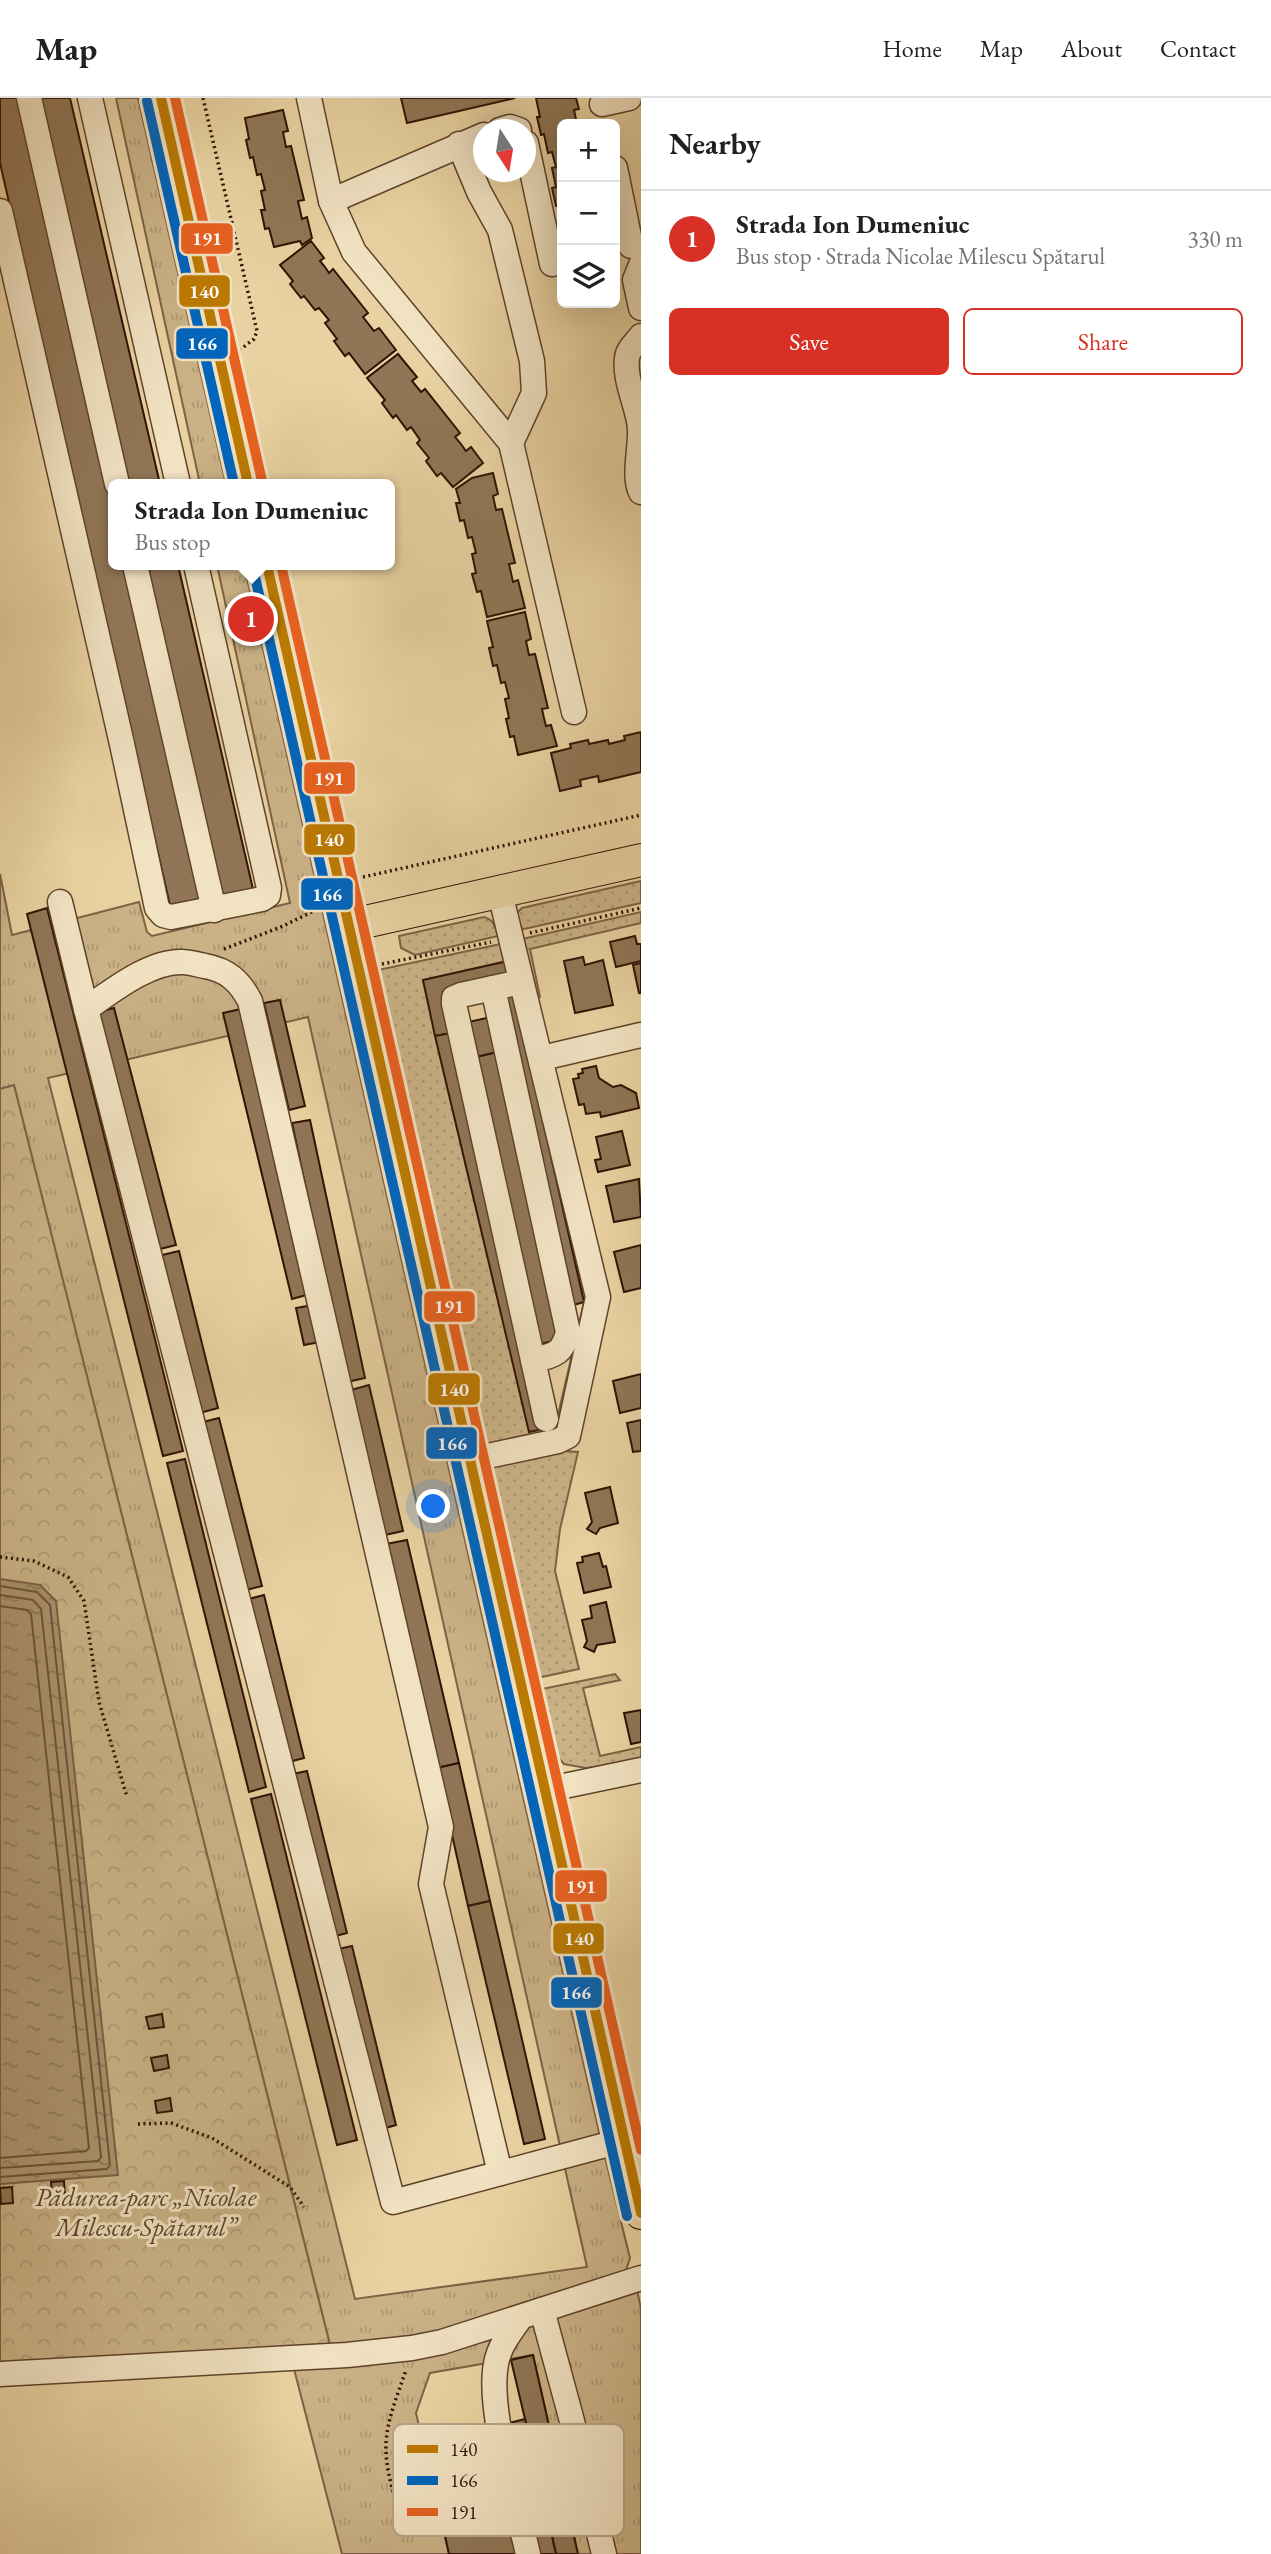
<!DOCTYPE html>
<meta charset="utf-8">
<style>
:root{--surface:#fff;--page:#f2f2f2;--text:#202124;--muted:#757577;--line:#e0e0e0;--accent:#d93025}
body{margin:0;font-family:"EB Garamond",serif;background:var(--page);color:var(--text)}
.controls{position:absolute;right:21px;top:21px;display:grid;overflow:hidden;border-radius:10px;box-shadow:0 7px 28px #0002}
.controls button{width:63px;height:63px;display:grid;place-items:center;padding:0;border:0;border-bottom:2px solid var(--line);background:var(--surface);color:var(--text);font:35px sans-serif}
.compass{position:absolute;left:473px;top:21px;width:63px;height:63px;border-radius:50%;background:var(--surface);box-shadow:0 7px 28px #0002;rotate:168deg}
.you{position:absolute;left:434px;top:1409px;width:24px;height:24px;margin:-18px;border:5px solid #fff;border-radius:50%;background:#1a73e8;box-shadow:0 0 0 10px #1a73e833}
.badge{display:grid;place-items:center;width:46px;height:46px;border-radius:50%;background:var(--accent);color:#fff;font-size:23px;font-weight:700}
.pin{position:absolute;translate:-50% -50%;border:4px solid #fff;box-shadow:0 2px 7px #0006}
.popup{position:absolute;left:108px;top:381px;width:287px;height:91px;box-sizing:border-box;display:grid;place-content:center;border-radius:10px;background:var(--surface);filter:drop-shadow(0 2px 5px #0005);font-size:23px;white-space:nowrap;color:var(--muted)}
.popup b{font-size:26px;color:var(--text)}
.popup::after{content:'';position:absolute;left:50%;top:100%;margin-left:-14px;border:14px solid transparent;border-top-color:var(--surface)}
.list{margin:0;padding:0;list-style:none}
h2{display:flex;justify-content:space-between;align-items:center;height:91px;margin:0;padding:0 28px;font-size:30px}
h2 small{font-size:23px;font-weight:400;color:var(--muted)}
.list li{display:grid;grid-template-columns:46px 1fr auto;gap:21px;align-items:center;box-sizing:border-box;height:98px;padding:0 28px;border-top:2px solid var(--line)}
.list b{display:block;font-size:26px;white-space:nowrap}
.list p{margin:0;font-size:23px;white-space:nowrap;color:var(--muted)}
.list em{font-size:23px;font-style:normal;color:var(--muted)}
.actions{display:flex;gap:14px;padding:21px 28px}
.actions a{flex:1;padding:16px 0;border:2px solid var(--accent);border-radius:10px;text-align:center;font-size:24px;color:var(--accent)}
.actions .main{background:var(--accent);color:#fff}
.icon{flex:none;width:38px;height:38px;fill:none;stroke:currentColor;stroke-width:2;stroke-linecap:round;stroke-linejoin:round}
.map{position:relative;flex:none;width:641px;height:2456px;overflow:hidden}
header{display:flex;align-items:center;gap:42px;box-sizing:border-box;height:98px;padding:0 35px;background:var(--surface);border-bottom:2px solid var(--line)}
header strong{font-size:33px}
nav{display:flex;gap:38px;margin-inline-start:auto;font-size:24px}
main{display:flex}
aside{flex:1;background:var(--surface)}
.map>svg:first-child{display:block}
</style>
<header>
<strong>Map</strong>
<nav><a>Home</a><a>Map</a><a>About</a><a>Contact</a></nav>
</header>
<main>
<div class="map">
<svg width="641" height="2456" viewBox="0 0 641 2456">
<defs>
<pattern id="grass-tufts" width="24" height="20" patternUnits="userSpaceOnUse" patternTransform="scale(1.75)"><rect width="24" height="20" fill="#cab286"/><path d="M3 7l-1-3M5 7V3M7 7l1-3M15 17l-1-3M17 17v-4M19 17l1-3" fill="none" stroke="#ae9872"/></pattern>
<pattern id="forest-crowns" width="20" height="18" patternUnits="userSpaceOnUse" patternTransform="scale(1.75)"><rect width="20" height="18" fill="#cab286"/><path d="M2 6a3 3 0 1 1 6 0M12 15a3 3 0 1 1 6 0" fill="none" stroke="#ae9872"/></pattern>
<pattern id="garden-dots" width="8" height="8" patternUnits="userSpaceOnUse" patternTransform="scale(1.75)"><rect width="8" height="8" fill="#cab286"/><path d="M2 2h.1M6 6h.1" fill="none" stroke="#ae9872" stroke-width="1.8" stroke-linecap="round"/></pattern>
<pattern id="water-ripples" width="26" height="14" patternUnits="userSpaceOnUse" patternTransform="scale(1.75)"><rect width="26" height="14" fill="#aa916c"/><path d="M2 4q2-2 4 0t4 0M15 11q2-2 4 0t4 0" fill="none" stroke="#8b7557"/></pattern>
</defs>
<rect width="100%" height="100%" fill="#e9d2a1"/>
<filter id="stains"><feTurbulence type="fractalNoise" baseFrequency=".00286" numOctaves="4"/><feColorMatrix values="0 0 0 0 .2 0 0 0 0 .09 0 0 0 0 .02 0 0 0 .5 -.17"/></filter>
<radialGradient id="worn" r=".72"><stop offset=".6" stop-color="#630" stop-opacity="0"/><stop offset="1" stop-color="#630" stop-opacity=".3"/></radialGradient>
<!-- grass -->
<g fill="url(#grass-tufts)" stroke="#7d6245" stroke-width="2">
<polygon points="116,0 138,0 226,386 200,386"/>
<polygon points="217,467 244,467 600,2038 560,2048 308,919 48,980 355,2201 587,2169 564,2066 604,2055 630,2160 626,2172 613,2179 469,2229 331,2251 14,988 0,991 0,776 12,837 139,804 147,834 152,838 290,805"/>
<polygon points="637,2192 641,2211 641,2456 578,2456 533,2257 503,2262 526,2230"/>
<polygon points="495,2241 487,2265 430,2275 416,2315 449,2456 342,2456 294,2271 429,2256"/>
</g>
<!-- forest -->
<polygon fill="url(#forest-crowns)" stroke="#7d6245" stroke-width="2" points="14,987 331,2251 0,2269 0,991"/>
<!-- garden -->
<g fill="url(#garden-dots)" stroke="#7d6245" stroke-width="2">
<polygon points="641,783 641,805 515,833 515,817 522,810"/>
<polygon points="641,814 641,825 530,851 540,899 534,899 518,842"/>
<path d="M484 819C494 822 495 828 498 838L415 857 401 850 399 838Z"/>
<polygon points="501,846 508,863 423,882 529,1333 556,1326 584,1204 514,895 589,1198 560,1328 554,1333 487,1348 378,872"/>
<polygon points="551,1352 578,1354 560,1431 555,1473 579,1571 537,1580 488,1363"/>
<polygon points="615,1576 620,1582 583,1590 600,1658 641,1649 641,1663 586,1670 564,1666 555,1656 542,1591"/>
</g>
<!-- water -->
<polygon fill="url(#water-ripples)" stroke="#795f42" stroke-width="2" points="0,1481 40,1487 56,1503 118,2077 0,2086"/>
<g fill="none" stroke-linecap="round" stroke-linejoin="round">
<!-- shore -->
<g stroke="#6d5238" stroke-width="2">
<polyline points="0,1488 37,1494 50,1507 110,2067 107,2071 0,2079"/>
<polyline points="0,1497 33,1502 41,1511 101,2059 98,2063 0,2070"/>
<polyline points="0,1508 27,1512 31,1516 89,2050 86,2053 0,2060"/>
</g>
</g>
<!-- building -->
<g fill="#907656" stroke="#301304" stroke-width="2">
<polygon points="0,0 20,0 113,408 113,467 126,467 203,805 171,812 0,65"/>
<polygon points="37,0 70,0 160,386 126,386"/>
<polygon points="401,0 515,0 407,25"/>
<polygon points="536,0 576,0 579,11 574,12 577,26 562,26 562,117 560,108 556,108 552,90 556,89 552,70 556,69 552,54 548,55 544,36 541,37 537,19 540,19"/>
<polygon points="283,12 288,33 283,34 286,49 291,48 304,102 298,103 302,121 307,119 312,140 302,147 300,143 274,149 269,130 265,131 261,112 265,112 261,93 265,92 261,76 257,77 253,59 250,60 246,42 249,41 245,20"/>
<polygon points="311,143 324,160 320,163 325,169 329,175 333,171 368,215 363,219 374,233 379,230 396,252 365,276 349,255 345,258 334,243 337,241 325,225 329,222 319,210 315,212 304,198 301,200 290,186 293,183 280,167"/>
<polygon points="398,256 417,279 412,283 421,294 425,291 460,335 455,339 461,346 466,353 471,349 483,365 453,389 441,375 437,378 426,363 429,360 417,345 420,342 411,329 407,332 396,317 393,320 382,305 385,302 367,280"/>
<polygon points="493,375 498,396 493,398 496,412 502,411 515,465 509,466 513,484 518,482 525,510 487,519 481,493 477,494 472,476 476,475 472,456 476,455 472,439 468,440 464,422 460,423 456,405 460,405 456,391 472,380"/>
<polygon points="145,467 178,467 253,791 221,799"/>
<polygon points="525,514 531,541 526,543 529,557 535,556 548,610 542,611 544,620 546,628 551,627 557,648 518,657 514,638 510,639 506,621 509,620 505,601 509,600 505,584 501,585 497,567 493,568 489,550 493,549 487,523"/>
<polygon points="641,634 641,674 599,684 598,678 580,682 581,688 560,693 551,655 571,650 570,646 588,642 589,646 608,642 609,646 625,642 624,638"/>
<polygon points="47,810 183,1353 163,1358 27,816"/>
<polygon points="635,838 637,846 641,846 641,863 616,869 610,844"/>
<polygon points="583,859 585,867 603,862 613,907 575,915 564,863"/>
<polygon points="508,863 511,879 443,894 451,935 435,938 423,882"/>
<polygon points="641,865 641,895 639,895 633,867"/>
<polygon points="514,895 584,1204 570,1208 499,897"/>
<polygon points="280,902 305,1008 289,1012 264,905"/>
<polygon points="114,910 176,1147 156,1152 94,915"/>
<polygon points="241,911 310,1196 292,1201 223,915"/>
<polygon points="491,919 498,954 472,960 464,925"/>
<polygon points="451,935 543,1331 529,1334 435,938"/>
<polygon points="498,954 562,1241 536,1247 472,960"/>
<polygon points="596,968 599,980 613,989 621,987 636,995 639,1010 601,1019 600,1014 586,1016 584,1006 579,1007 573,981 579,980 578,976 583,975 582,971"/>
<polygon points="310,1022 365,1280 347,1284 292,1025"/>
<polygon points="622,1033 630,1067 598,1074 595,1062 601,1061 596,1039"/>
<polygon points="639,1081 641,1119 614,1124 606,1088"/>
<polygon points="641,1147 641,1190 624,1194 614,1154"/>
<polygon points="179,1153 218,1310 196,1316 158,1158"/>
<polygon points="313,1207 320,1244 304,1247 296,1210"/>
<polygon points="641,1276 641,1310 620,1315 613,1283"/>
<polygon points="369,1287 403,1433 385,1437 351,1292"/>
<polygon points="219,1320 262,1488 242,1493 199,1325"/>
<polygon points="641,1322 641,1353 633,1354 627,1325"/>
<polygon points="185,1361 266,1689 249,1694 167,1365"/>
<polygon points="610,1389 618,1425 600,1430 596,1436 587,1431 592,1424 585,1395"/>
<polygon points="407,1442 459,1665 437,1670 386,1446"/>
<polygon points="599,1455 603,1469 606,1468 611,1489 584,1495 577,1465 583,1464 582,1459"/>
<polygon points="264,1497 304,1660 285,1665 245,1502"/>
<polygon points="606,1504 615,1544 597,1547 594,1554 584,1549 587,1543 582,1522 592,1520 590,1508"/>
<polygon points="641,1612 641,1644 631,1646 624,1615"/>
<polygon points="459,1665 490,1803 468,1808 437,1670"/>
<polygon points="307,1673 347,1835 328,1840 288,1677"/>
<polygon points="271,1696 357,2042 337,2047 251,1701"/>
<polygon points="490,1803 545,2041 524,2046 468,1808"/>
<polygon points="352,1848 396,2027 379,2032 334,1852"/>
<polygon points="162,1916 164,1929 149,1931 146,1919"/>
<polygon points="167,1957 169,1970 154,1973 151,1960"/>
<polygon points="170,2000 172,2013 157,2015 155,2003"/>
<polygon points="64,2083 65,2098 52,2099 51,2084"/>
<polygon points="12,2089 13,2105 1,2106 0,2090"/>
<polygon points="533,2257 578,2456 556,2456 525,2321 511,2262"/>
<polygon points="525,2321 556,2456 535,2456 505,2326"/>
<polygon points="485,2326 491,2350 428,2365 422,2340"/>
<polygon points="498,2370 506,2409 441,2423 433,2385"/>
<polygon points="510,2423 517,2456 449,2456 445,2438"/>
</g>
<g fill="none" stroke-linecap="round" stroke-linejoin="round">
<!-- minor casing -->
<g stroke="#5e432b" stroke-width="27">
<g id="minor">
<polyline points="29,0 117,386"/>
<polyline points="90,0 178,386"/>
<polyline points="309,0 331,103 354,154 511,345 574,614"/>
<polyline points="602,6 629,0"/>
<polyline points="500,32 510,29 519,32"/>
<polyline points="526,45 552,166"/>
<polyline points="459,46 479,94 500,132 532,263 534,295 511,345"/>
<polyline points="615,70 631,148"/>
<polyline points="331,103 484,37"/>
<polyline points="0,113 122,646 157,810 163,817 171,819 262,801 268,797 269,790 196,467"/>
<polyline points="641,167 635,182 641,210"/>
<path d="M641 238C636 245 628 251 627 260 624 283 638 308 640 330 641 351 633 379 641 394"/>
<polyline points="135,467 214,812"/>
<polyline points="60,804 86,911 393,2104 624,2042"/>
<polyline points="521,884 461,897 454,900 454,906 546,1321"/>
<path d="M493 890 568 1234C562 1257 554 1257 533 1262"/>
<path d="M86 911C112 893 151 862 183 864 190 864 198 867 205 868 228 872 240 884 250 903L441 1729 431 1786 500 2075"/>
<polyline points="542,960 641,937"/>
<polyline points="469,1362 558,1343 568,1338 598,1199 500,795"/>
<polyline points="545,1692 641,1672"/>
<polyline points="542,2212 572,2323 604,2456"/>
<path d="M521 2219C511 2233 499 2248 496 2266 487 2312 517 2407 528 2456"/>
<polyline points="0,2276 347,2257 412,2250 442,2244 641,2180"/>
</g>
</g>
<!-- major casing -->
<g stroke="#301304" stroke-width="34">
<g id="major">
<polyline points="161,0 248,386"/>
<polyline points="267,467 641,2115"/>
<polyline points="347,828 641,762"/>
</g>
</g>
<!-- path -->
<g stroke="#301304" stroke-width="3.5" stroke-dasharray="2 3.5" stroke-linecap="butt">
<polyline points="203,0 257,233 254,241 241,251"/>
<polyline points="363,779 641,717"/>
<polyline points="530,835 641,810"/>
<polyline points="224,851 283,828 320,810"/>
<polyline points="382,866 491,844"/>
<polyline points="0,1459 34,1463 68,1479 84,1503 99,1604 127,1699"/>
<polyline points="138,2026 171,2025 212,2040 290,2089 304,2109"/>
<path d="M399 2415C393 2393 385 2369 386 2346 387 2321 398 2296 406 2272"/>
</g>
<!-- minor -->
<use href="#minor" stroke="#f1e2c2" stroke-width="24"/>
<!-- major -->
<use href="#major" stroke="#e9d2a1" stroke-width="32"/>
<!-- bus-1 casing -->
<g stroke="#f1e2c2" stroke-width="16">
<g id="bus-1">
<polyline points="161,0 248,386"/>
<polyline points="267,467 641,2115"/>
</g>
</g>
<!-- bus-2 casing -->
<g stroke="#f1e2c2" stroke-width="16">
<g id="bus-2">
<polyline points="147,3 234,386"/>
<polyline points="253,470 627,2118"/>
</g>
</g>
<!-- bus-3 casing -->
<g stroke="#f1e2c2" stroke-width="16">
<g id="bus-3">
<polyline points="175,0 262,383"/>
<polyline points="281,467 641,2052"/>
</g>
</g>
<!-- bus-1 -->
<use href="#bus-1" stroke="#bb7a01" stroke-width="10"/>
<!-- bus-2 -->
<use href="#bus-2" stroke="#0065bd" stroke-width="10"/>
<!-- bus-3 -->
<use href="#bus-3" stroke="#e86120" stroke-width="10"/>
</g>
<g text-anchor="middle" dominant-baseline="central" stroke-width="6" stroke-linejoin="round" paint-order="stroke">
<!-- park labels -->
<g font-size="26" font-style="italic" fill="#5e432b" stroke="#f1e2c2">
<text x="146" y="2099">Pădurea-parc „Nicolae<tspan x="146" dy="30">Milescu-Spătarul”</tspan></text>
</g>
</g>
<!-- legend -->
<rect x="393" y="2326" width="231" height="112" rx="10" fill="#f1e2c2" stroke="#b7a489" stroke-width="2"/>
<rect x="407" y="2347" width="31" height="8" fill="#bb7a01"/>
<rect x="407" y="2378" width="31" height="9" fill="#0065bd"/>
<rect x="407" y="2410" width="31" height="8" fill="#e86120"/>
<g font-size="19" fill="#301304">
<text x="450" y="2358">140</text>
<text x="450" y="2389">166</text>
<text x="450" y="2421">191</text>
</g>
<g stroke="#f1e2c2" stroke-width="2.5">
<rect x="180" y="124" width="54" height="33" rx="7" fill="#e86120"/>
<rect x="178" y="176" width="53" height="34" rx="7" fill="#bb7a01"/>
<rect x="175" y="229" width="54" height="33" rx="7" fill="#0065bd"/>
<rect x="303" y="663" width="53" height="34" rx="7" fill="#e86120"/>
<rect x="303" y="725" width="53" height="33" rx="7" fill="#bb7a01"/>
<rect x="300" y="779" width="54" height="34" rx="7" fill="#0065bd"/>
<rect x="423" y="1192" width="53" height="33" rx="7" fill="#e86120"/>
<rect x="427" y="1274" width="54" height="34" rx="7" fill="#bb7a01"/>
<rect x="425" y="1328" width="53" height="34" rx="7" fill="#0065bd"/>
<rect x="554" y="1771" width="54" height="34" rx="7" fill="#e86120"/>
<rect x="552" y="1824" width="53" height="33" rx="7" fill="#bb7a01"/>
<rect x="550" y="1878" width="53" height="33" rx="7" fill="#0065bd"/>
</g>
<g font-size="19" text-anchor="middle" font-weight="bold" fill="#fff">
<text x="207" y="147">191</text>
<text x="204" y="200">140</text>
<text x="202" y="252">166</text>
<text x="329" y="687">191</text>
<text x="329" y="748">140</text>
<text x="327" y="803">166</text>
<text x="449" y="1215">191</text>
<text x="454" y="1298">140</text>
<text x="452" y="1352">166</text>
<text x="581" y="1795">191</text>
<text x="579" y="1847">140</text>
<text x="576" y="1901">166</text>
</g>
<rect width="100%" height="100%" filter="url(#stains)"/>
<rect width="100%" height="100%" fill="url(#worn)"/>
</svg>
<div class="controls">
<button>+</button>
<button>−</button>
<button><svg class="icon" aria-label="layers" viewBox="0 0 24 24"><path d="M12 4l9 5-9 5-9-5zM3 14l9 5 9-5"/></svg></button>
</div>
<svg class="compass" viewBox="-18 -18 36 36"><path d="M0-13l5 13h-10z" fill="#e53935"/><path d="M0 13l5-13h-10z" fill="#757577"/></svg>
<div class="you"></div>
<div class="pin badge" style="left:251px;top:521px">1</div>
<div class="popup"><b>Strada Ion Dumeniuc</b>Bus stop</div>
</div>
<aside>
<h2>Nearby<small></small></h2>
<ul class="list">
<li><span class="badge">1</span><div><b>Strada Ion Dumeniuc</b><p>Bus stop · Strada Nicolae Milescu Spătarul</p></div><em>330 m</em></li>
</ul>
<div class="actions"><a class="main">Save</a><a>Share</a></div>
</aside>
</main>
